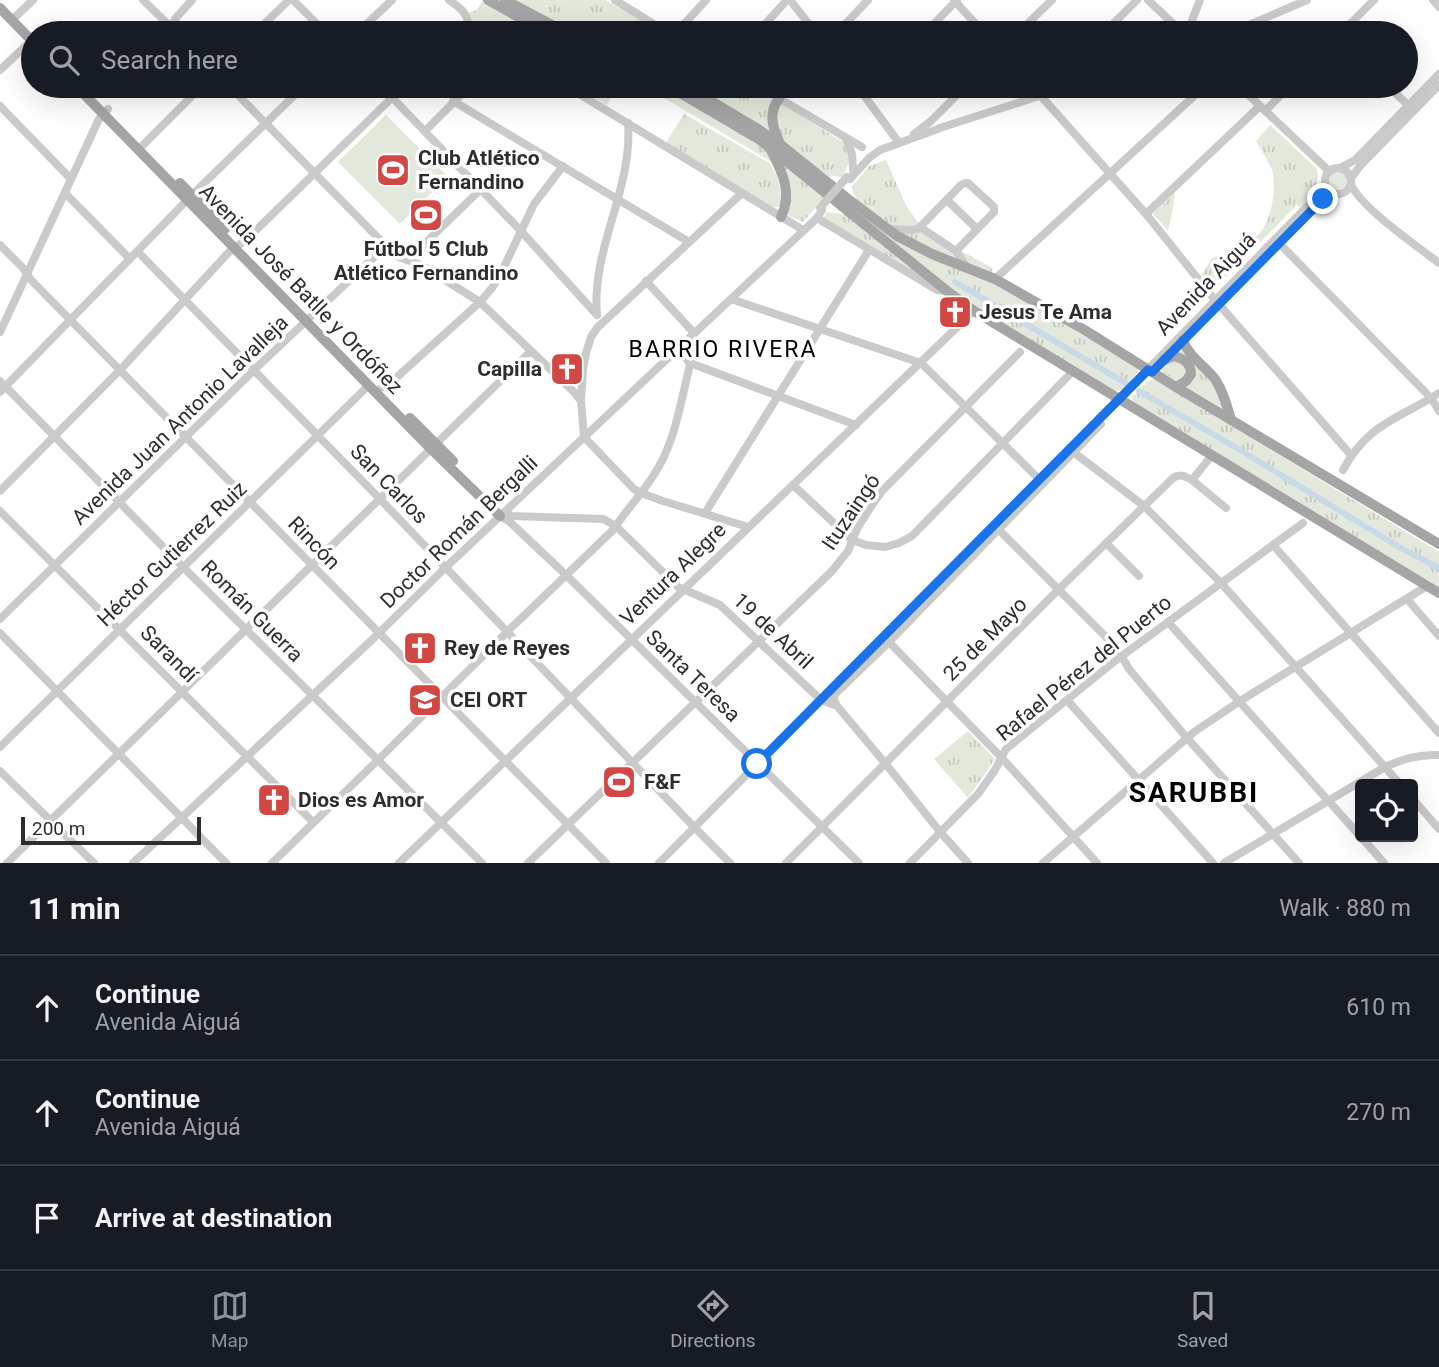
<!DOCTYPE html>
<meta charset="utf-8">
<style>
:root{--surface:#171b24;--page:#20242c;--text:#f1f3f6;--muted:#9ea1a6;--line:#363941;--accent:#8c9099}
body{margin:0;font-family:Roboto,sans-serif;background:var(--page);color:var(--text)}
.controls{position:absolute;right:21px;bottom:21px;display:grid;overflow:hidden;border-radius:7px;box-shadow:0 7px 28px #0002}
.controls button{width:63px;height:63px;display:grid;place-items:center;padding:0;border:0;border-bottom:2px solid var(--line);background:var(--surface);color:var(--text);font:35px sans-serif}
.scale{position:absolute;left:21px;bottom:18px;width:180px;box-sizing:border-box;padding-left:7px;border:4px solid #2d2d2d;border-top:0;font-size:19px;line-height:24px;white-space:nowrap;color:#2d2d2d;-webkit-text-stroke:5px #fff;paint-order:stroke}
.stop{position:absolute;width:21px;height:21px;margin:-16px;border:5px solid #1a73e8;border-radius:50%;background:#fff}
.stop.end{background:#1a73e8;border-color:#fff;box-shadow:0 2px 7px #0008}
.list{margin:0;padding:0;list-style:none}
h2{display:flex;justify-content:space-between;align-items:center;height:91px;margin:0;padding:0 28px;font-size:30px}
h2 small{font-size:23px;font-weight:400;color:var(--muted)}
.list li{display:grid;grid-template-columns:46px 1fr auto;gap:21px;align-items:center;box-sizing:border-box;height:105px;padding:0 28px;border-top:2px solid var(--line)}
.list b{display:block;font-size:26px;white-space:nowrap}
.list p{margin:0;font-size:23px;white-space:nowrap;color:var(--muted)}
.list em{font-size:23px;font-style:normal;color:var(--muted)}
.icon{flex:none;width:38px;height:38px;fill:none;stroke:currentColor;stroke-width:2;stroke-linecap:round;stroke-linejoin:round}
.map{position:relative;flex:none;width:1439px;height:863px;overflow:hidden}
.search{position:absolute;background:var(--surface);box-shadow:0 7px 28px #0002;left:21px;right:21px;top:21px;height:77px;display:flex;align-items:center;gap:18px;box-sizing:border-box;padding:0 24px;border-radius:38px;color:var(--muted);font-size:26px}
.sheet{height:406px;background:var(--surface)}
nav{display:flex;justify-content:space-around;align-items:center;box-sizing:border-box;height:98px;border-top:2px solid var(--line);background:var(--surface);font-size:19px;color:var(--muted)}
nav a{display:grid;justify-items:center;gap:4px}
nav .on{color:var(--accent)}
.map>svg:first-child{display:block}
</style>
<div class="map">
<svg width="1439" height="863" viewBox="0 0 1439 863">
<defs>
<pattern id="grass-tufts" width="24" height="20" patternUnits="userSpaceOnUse" patternTransform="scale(1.75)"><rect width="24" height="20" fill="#e2e9dc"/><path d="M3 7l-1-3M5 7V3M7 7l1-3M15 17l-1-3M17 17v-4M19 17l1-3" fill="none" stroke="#c2c8bd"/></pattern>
</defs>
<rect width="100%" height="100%" fill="#fff"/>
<!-- grass -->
<g fill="url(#grass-tufts)">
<polygon points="512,0 606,0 663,33 576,33"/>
<polygon points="482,1 541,33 486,33 473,26 468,13 477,10"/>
<polygon points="575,86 616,86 616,90 607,105"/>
<polygon points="644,86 660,86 697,105 766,149 775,166 770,161"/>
<polygon points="704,86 751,86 772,98 773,135 698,88"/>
<path d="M780 103 843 142C851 153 850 167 842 177L832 176 828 179C811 165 772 141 776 114 777 110 779 107 780 103Z"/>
<path d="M684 114 769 163C779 176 782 192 780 207H771L666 143Z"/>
<path d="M1270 125 1317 169C1320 184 1312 197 1300 207L1297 205 1218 285 1215 286 1202 275 1212 258C1228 253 1248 246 1260 233 1272 219 1277 187 1272 170 1268 160 1261 150 1256 141Z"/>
<polygon points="780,159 826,196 803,222 787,215"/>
<polygon points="886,160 907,207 919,224 953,247 993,268 991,273 913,241 861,205 853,193 852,187 869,166"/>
<circle cx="1337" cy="180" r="10"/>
<polygon points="1175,192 1173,209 1168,231 1153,214"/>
<path d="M842 202 966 271 1016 294 1139 369C1133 379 1127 393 1114 390L974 306Z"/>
<polygon points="827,212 848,215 932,285 823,218"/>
<path d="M1179 348H1181L1210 376 1224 409 1186 387C1192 380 1199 375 1194 364L1173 354Z"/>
<polygon points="1170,361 1182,362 1189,374 1177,381 1163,373 1161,367"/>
<polygon points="1154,379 1439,552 1439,587 1133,402 1132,397 1149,380"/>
<polygon points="968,731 995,759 968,798 934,759"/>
</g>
<!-- pitch -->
<polygon fill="#e2e9dc" points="386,115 448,177 400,224 338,162"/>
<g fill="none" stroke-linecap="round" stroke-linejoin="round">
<!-- canal -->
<g stroke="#cad9e7" stroke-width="6">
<polyline points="955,282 1127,384"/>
<polyline points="1139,391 1235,447 1399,547 1439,568"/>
</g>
<!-- minor -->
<g stroke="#cacaca" stroke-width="8">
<polyline points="143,0 177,33"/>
<polyline points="293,0 326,33"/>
<path d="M449 0C461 8 468 14 469 28"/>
<polyline points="615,0 668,33"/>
<polyline points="790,0 816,33"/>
<polyline points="954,0 984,33"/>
<polyline points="1148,0 1183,33"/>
<polyline points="1433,0 1439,7"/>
<polyline points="12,20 33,0"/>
<polyline points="168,33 175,19 192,0"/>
<polyline points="255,33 289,0"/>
<polyline points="357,33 392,0"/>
<polyline points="457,33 461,30 469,28"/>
<polyline points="676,33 706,0"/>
<polyline points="757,33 787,0"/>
<polyline points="837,33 868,0"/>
<polyline points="925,33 957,0"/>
<polyline points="1018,33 1052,0"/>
<polyline points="1104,33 1137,0"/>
<polyline points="1187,33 1200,0"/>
<polyline points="1230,33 1307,0"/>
<polyline points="1341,33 1374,0"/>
<polyline points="0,70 33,39"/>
<polyline points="229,86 391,251 396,256 421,265 480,302 574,392 581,401"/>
<polyline points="381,86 520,230 597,315"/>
<polyline points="566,86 803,230"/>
<polyline points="758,86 862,147"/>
<polyline points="857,86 897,140 897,144"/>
<polyline points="1032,86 1146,214 1215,300 1351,455"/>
<polyline points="1239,86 1329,171"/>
<polyline points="1388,86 1412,109"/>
<polyline points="866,97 876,86"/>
<polyline points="779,99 791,86"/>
<polyline points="453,101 689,242"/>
<polyline points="0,106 71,179"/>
<polyline points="1265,111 1290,86"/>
<polyline points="425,131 470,86"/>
<polyline points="914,134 931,121 966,86"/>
<polyline points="846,139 852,154 853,170"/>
<polyline points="139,149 202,86"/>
<circle cx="1338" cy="181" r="13"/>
<polyline points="1340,168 1355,160 1439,74"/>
<polyline points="1351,178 1360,166 1439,85"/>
<polyline points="850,179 869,158 880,150 946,126 1033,98 1041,95 1051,86"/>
<path d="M1351 184C1359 206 1418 247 1439 263"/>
<polyline points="65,193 130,259"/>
<polyline points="742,193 597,328 591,337 586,353 583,369 581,401 584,437 634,489 641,493 663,501 748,527"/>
<polyline points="947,200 977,229"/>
<polyline points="1146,214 1260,106"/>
<polyline points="817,218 937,290 947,291"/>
<polyline points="920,227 956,251 967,267"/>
<polyline points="889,229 909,230 918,229 961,185 965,183 968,183 994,207 994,212 956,251"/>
<polyline points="1277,241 1431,398 1439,411"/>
<polyline points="0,245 23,268 31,280 606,863"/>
<polyline points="138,252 380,499 694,827 730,863"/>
<polyline points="409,259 481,189"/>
<polyline points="995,279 1205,86"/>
<polyline points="1228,295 1323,199 1334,194"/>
<polyline points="731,299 921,363 1041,481"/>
<path d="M597 315C591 248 633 190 628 123"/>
<polyline points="0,332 99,119 108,109"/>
<polyline points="674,352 683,355 690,363 856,425"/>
<polyline points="0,381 183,567 482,863"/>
<polyline points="381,388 397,377 480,302 492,288 502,271 534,204 563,166"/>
<polyline points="0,392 196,191 304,86"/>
<polyline points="1072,451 1144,506 1221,583 1400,784"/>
<path d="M1343 470C1368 423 1399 419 1439 393"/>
<polyline points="1192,480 1226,508"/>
<polyline points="793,485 852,540 866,545 885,547 899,543 912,536 1073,371"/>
<polyline points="0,491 120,370 229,252 246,240 404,86"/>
<polyline points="0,511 313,822"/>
<polyline points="505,512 512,516 603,519 616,526 678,587 720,605 821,700 837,706 885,763 941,833 968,863"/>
<polyline points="705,513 869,250"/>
<polyline points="500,516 511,523 566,575 859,863"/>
<polyline points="996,527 1117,648 1129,669 1187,738 1299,863"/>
<polyline points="1106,543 1139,576"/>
<polyline points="1273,545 1439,733"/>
<polyline points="1407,599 1439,636"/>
<polyline points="0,619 254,370 386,246"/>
<polyline points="1168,622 1360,836"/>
<polyline points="0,633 226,863"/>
<polyline points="886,639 1001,757 1097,863"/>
<polyline points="1067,700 1213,863"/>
<polyline points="837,706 833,698 836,693 889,642 1101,424"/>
<polyline points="0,747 369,385"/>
<polyline points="0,771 94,863"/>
<polyline points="1413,799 1439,829"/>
<polyline points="1361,837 1384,863"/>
<polyline points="7,863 531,351"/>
<polyline points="133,863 375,637 445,568 817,218 822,210"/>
<path d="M272 863 378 760 507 632 613 530C626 510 643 493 655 473 672 447 678 416 685 386 689 368 694 351 694 333L646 281"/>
<polyline points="399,863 974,311"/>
<polyline points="528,863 832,571 848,551 857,529 870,508 882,491 1020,352"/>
<polyline points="659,863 1119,399 1326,187"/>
<path d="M786 863 1059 589 1173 478C1180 473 1185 476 1192 480L1212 455"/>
<polyline points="910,863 978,794 995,770 1006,749 1115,661 1303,523"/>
<polyline points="1043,863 1194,732 1240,701 1427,586"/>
<path d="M1224 863 1385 767C1403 759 1419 754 1439 755"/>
</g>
<!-- major -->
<g stroke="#a5a5a5" stroke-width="10">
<polyline points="488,0 547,33"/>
<polyline points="505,0 567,33"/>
<polyline points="0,8 33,42"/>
<polyline points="76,86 431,449 500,516"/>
<polyline points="668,86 760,140 947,291 974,311 1439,593"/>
<polyline points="686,86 758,129 781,145 848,199 897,236 932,254 995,279 1083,329 1176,387 1439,544"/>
<path d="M779 99C768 112 772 128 780 143"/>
<path d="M771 150C782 172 793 193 781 217"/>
<polyline points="180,183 225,229"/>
<path d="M1183 340C1188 356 1205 366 1215 379 1223 391 1227 406 1231 420"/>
<path d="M1164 360 1174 356C1184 359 1191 363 1191 374L1186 381 1176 387"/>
<polyline points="410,418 453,461"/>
</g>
<!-- minor-bridge -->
<polyline stroke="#cacaca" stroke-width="8" points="820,208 847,177"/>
</g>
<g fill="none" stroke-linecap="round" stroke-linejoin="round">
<!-- route -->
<polyline stroke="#1a73e8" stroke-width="9" points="757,764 1148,370 1152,372 1164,360 1323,199"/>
</g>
<!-- icons -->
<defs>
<g id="stadium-square" transform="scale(1.75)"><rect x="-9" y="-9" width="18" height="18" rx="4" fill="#d04743" stroke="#fff"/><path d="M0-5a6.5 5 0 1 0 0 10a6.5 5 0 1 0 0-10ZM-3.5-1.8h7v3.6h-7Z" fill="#fff"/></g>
<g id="church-square" transform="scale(1.75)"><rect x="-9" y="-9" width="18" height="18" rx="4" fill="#d04743" stroke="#fff"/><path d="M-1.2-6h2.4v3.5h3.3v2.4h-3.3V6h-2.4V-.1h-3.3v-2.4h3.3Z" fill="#fff"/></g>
<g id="university-square" transform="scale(1.75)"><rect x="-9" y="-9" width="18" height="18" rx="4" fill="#d04743" stroke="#fff"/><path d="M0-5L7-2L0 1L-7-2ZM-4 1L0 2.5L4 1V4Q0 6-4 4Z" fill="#fff"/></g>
</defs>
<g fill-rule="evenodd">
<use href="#stadium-square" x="393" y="170"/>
<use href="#stadium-square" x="426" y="215"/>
<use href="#church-square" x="955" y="312"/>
<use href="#church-square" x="567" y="369"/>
<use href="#church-square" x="420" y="648"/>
<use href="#university-square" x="425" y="700"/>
<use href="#stadium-square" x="619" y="782"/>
<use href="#church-square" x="274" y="800"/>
</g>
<g text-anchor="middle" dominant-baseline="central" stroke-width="7" stroke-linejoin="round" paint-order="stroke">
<!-- poi labels -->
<g font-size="21" font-weight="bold" fill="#2d2d2d" stroke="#fff" text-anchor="start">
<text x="418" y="158">Club Atlético<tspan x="418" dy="24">Fernandino</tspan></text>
<text x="426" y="249" text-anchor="middle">Fútbol 5 Club<tspan x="426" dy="24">Atlético Fernandino</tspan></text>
<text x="979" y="312">Jesus Te Ama</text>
<text x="542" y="369" text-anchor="end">Capilla</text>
<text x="444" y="648">Rey de Reyes</text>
<text x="450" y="700">CEI ORT</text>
<text x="644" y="782">F&amp;F</text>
<text x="298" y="800">Dios es Amor</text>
</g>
<!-- street labels -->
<g font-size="21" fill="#2d2d2d" stroke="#fff">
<text transform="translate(1206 284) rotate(-46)">Avenida Aiguá</text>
<text transform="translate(301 289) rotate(46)">Avenida José Batlle y Ordóñez</text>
<text transform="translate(180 420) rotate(-44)">Avenida Juan Antonio Lavalleja</text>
<text transform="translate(389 484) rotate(46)">San Carlos</text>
<text transform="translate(851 512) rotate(-56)">Ituzaingó</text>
<text transform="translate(459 532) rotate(-44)">Doctor Román Bergalli</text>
<text transform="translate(314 543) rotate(46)">Rincón</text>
<text transform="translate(172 554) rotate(-44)">Héctor Gutierrez Ruiz</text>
<text transform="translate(673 574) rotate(-44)">Ventura Alegre</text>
<text transform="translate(252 611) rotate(45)">Román Guerra</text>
<text transform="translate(773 631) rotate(43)">19 de Abril</text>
<text transform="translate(985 639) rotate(-45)">25 de Mayo</text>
<text transform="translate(169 654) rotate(45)">Sarandí</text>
<text transform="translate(1084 668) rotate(-39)">Rafael Pérez del Puerto</text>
<text transform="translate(693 676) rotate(44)">Santa Teresa</text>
</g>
<!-- neighbourhood labels -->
<g font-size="23" letter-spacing="2" fill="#000" stroke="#fff">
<text x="723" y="349">BARRIO RIVERA</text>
</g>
<!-- district labels -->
<g font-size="28" font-weight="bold" letter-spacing="2" fill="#000" stroke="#fff">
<text x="1194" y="792">SARUBBI</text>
</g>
</g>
</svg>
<div class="controls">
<button><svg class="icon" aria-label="locate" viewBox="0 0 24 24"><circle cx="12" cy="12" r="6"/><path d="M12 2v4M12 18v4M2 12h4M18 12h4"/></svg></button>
</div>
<div class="scale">200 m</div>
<div class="stop" style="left:757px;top:764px"></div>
<div class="stop end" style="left:1323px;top:199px"></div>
<div class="search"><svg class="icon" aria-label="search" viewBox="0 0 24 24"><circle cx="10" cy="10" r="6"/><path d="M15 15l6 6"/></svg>Search here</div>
</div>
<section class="sheet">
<h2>11 min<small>Walk · 880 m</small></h2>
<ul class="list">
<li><svg class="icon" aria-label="ahead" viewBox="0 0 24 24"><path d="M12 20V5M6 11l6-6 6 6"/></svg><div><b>Continue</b><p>Avenida Aiguá</p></div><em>610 m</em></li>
<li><svg class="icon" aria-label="ahead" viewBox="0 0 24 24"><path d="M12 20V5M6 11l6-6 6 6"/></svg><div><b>Continue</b><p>Avenida Aiguá</p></div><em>270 m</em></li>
<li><svg class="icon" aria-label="arrive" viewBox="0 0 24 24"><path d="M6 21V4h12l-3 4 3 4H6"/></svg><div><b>Arrive at destination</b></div></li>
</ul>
</section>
<nav>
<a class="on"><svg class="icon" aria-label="map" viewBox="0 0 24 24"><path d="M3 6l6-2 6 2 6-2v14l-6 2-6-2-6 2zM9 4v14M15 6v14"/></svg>Map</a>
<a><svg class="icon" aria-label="directions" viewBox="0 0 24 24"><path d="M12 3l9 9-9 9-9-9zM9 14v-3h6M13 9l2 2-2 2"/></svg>Directions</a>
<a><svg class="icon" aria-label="saved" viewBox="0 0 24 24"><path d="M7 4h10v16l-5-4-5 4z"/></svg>Saved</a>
</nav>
